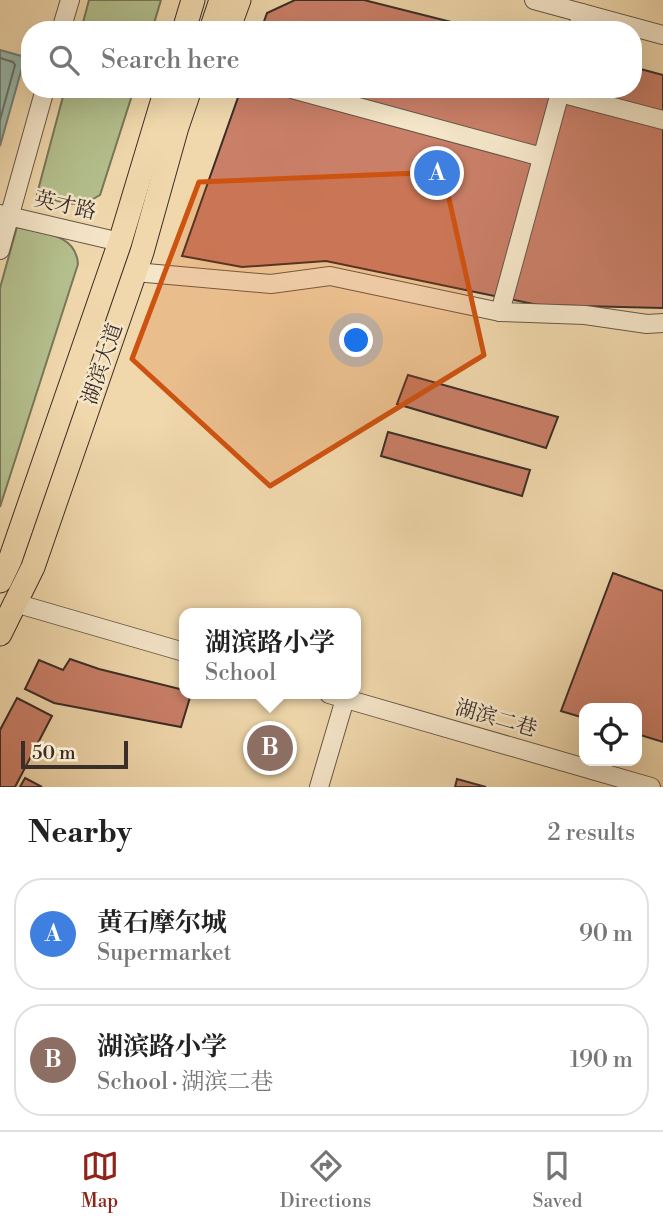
<!DOCTYPE html>
<meta charset="utf-8">
<style>
:root{--surface:#fff;--page:#f2f2f2;--text:#222;--muted:#767676;--line:#e0e0e0;--accent:#8f2418}
body{margin:0;font-family:"Libre Bodoni","Noto Serif SC",serif;background:var(--page);color:var(--text)}
.controls{position:absolute;right:21px;bottom:21px;display:grid;overflow:hidden;border-radius:14px;box-shadow:0 7px 28px #0002}
.controls button{width:63px;height:63px;display:grid;place-items:center;padding:0;border:0;border-bottom:2px solid var(--line);background:var(--surface);color:var(--text);font:35px sans-serif}
.scale{position:absolute;left:21px;bottom:18px;width:107px;box-sizing:border-box;padding-left:7px;border:4px solid #3b2e28;border-top:0;font-size:19px;line-height:24px;white-space:nowrap;color:#3b2e28;-webkit-text-stroke:5px #f5e6c9;paint-order:stroke}
.you{position:absolute;left:357px;top:341px;width:24px;height:24px;margin:-18px;border:5px solid #fff;border-radius:50%;background:#1a73e8;box-shadow:0 0 0 10px #1a73e833}
.badge{display:grid;place-items:center;width:46px;height:46px;border-radius:50%;background:var(--accent);color:#fff;font-size:23px;font-weight:700}
.pin{position:absolute;translate:-50% -50%;border:4px solid #fff;box-shadow:0 2px 7px #0006}
.popup{position:absolute;left:179px;top:608px;width:182px;height:91px;box-sizing:border-box;display:grid;place-content:center;border-radius:14px;background:var(--surface);filter:drop-shadow(0 2px 5px #0005);font-size:23px;white-space:nowrap;color:var(--muted)}
.popup b{font-size:26px;color:var(--text)}
.popup::after{content:'';position:absolute;left:50%;top:100%;margin-left:-14px;border:14px solid transparent;border-top-color:var(--surface)}
.list{margin:0;padding:0;list-style:none}
h2{display:flex;justify-content:space-between;align-items:center;height:91px;margin:0;padding:0 28px;font-size:30px}
h2 small{font-size:23px;font-weight:400;color:var(--muted)}
.list li{display:grid;grid-template-columns:46px 1fr auto;gap:21px;align-items:center;box-sizing:border-box;height:112px;margin:0 14px 14px;padding:0 14px;border:2px solid var(--line);border-radius:28px}
.list b{display:block;font-size:26px;white-space:nowrap}
.list p{margin:0;font-size:23px;white-space:nowrap;color:var(--muted)}
.list em{font-size:23px;font-style:normal;color:var(--muted)}
.icon{flex:none;width:38px;height:38px;fill:none;stroke:currentColor;stroke-width:2;stroke-linecap:round;stroke-linejoin:round}
.map{position:relative;flex:none;width:663px;height:787px;overflow:hidden}
.search{position:absolute;background:var(--surface);box-shadow:0 7px 28px #0002;left:21px;right:21px;top:21px;height:77px;display:flex;align-items:center;gap:18px;box-sizing:border-box;padding:0 24px;border-radius:28px;color:var(--muted);font-size:26px}
.sheet{height:343px;background:var(--surface)}
nav{display:flex;justify-content:space-around;align-items:center;box-sizing:border-box;height:98px;border-top:2px solid var(--line);background:var(--surface);font-size:19px;color:var(--muted)}
nav a{display:grid;justify-items:center;gap:4px}
nav .on{color:var(--accent)}
.map>svg:first-child{display:block}
</style>
<div class="map">
<svg width="663" height="787" viewBox="0 0 663 787">
<rect width="100%" height="100%" fill="#f0d8ac"/>
<filter id="stains"><feTurbulence type="fractalNoise" baseFrequency=".00286" numOctaves="4"/><feColorMatrix values="0 0 0 0 .2 0 0 0 0 .09 0 0 0 0 .02 0 0 0 .5 -.17"/></filter>
<radialGradient id="worn" r=".72"><stop offset=".6" stop-color="#630" stop-opacity="0"/><stop offset="1" stop-color="#630" stop-opacity=".3"/></radialGradient>
<!-- green -->
<g fill="#b4c08e" stroke="#78775b" stroke-width="2">
<polygon points="89,0 161,0 152,30 81,30"/>
<path d="M65 89H134L100 195C76 211 62 202 37 194Z"/>
<path d="M17 227C41 233 76 233 78 264L0 507V288Z"/>
</g>
<!-- water -->
<polygon fill="#9ab9ab" stroke="#748177" stroke-width="2" points="0,50 25,57 0,146"/>
<g fill="none" stroke-linecap="round" stroke-linejoin="round">
<!-- shore -->
<polyline stroke="#6a746a" stroke-width="2" points="0,58 13,62 15,65 0,120"/>
</g>
<!-- building -->
<g fill="#ca7f68" stroke="#3b2e28" stroke-width="2">
<polygon points="295,0 364,0 483,30 261,30 267,13"/>
<polygon points="633,67 663,75 663,308 538,305 326,261 242,267 182,256 241,89 633,89"/>
<polygon points="408,375 558,417 546,448 397,404"/>
<polygon points="388,432 530,470 522,496 381,456"/>
<polygon points="613,573 663,591 663,742 637,734 637,708 584,708 584,718 561,711"/>
<polygon points="70,659 99,669 184,690 184,694 191,694 181,727 54,703 25,689 39,660 63,670"/>
<polygon points="17,698 52,716 15,787 0,787 0,730"/>
<polygon points="25,778 42,787 20,787"/>
<polygon points="457,779 486,787 455,787"/>
</g>
<g fill="none" stroke-linecap="round" stroke-linejoin="round">
<!-- minor casing -->
<g stroke="#685849" stroke-width="20">
<g id="minor">
<polyline points="534,0 663,35"/>
<polyline points="61,30 70,0"/>
<polyline points="577,30 582,13"/>
<polyline points="292,89 542,157"/>
<polyline points="560,93 663,120"/>
<polyline points="0,214 120,242"/>
<polyline points="0,250 45,89"/>
<polyline points="135,272 271,284 330,276 500,312 585,315 647,324 663,323"/>
<polyline points="500,312 561,89"/>
<polyline points="15,603 184,652"/>
<polyline points="329,694 651,787"/>
<polyline points="319,787 345,699"/>
</g>
</g>
<!-- major casing -->
<g stroke="#3b2e28" stroke-width="25">
<g id="major">
<polyline points="184,30 193,0"/>
<polyline points="211,30 221,0"/>
<polyline points="228,30 239,0"/>
<polyline points="0,581 10,560 120,242 166,89"/>
<polyline points="0,634 33,567 142,252 177,127 190,89"/>
</g>
</g>
<!-- minor -->
<use href="#minor" stroke="#f5e6c9" stroke-width="18"/>
<!-- major -->
<use href="#major" stroke="#f0d8ac" stroke-width="23"/>
</g>
<!-- marked area -->
<path fill="#ce5310" fill-opacity="0.2" stroke="#ce5310" stroke-width="5" stroke-linejoin="round" d="M443 172 484 355 270 486 132 359 199 182Z"/>
<g text-anchor="middle" dominant-baseline="central" stroke-width="5" stroke-linejoin="round" paint-order="stroke">
<!-- street labels -->
<g font-size="21" fill="#3b2e28" stroke="#f5e6c9">
<text transform="translate(65 206) rotate(13)">英才路</text>
<text transform="translate(103 364) rotate(-71)">湖滨大道</text>
<text transform="translate(496 719) rotate(16)">湖滨二巷</text>
</g>
</g>
<rect width="100%" height="100%" filter="url(#stains)"/>
<rect width="100%" height="100%" fill="url(#worn)"/>
</svg>
<div class="controls">
<button><svg class="icon" aria-label="locate" viewBox="0 0 24 24"><circle cx="12" cy="12" r="6"/><path d="M12 2v4M12 18v4M2 12h4M18 12h4"/></svg></button>
</div>
<div class="scale">50 m</div>
<div class="you"></div>
<div class="pin badge" style="left:437px;top:173px;background:#3f7fe0">A</div>
<div class="pin badge" style="left:270px;top:748px;background:#8d6e63">B</div>
<div class="popup"><b>湖滨路小学</b>School</div>
<div class="search"><svg class="icon" aria-label="search" viewBox="0 0 24 24"><circle cx="10" cy="10" r="6"/><path d="M15 15l6 6"/></svg>Search here</div>
</div>
<section class="sheet">
<h2>Nearby<small>2 results</small></h2>
<ul class="list">
<li><span class="badge" style="background:#3f7fe0">A</span><div><b>黄石摩尔城</b><p>Supermarket</p></div><em>90 m</em></li>
<li><span class="badge" style="background:#8d6e63">B</span><div><b>湖滨路小学</b><p>School · 湖滨二巷</p></div><em>190 m</em></li>
</ul>
</section>
<nav>
<a class="on"><svg class="icon" aria-label="map" viewBox="0 0 24 24"><path d="M3 6l6-2 6 2 6-2v14l-6 2-6-2-6 2zM9 4v14M15 6v14"/></svg>Map</a>
<a><svg class="icon" aria-label="directions" viewBox="0 0 24 24"><path d="M12 3l9 9-9 9-9-9zM9 14v-3h6M13 9l2 2-2 2"/></svg>Directions</a>
<a><svg class="icon" aria-label="saved" viewBox="0 0 24 24"><path d="M7 4h10v16l-5-4-5 4z"/></svg>Saved</a>
</nav>
